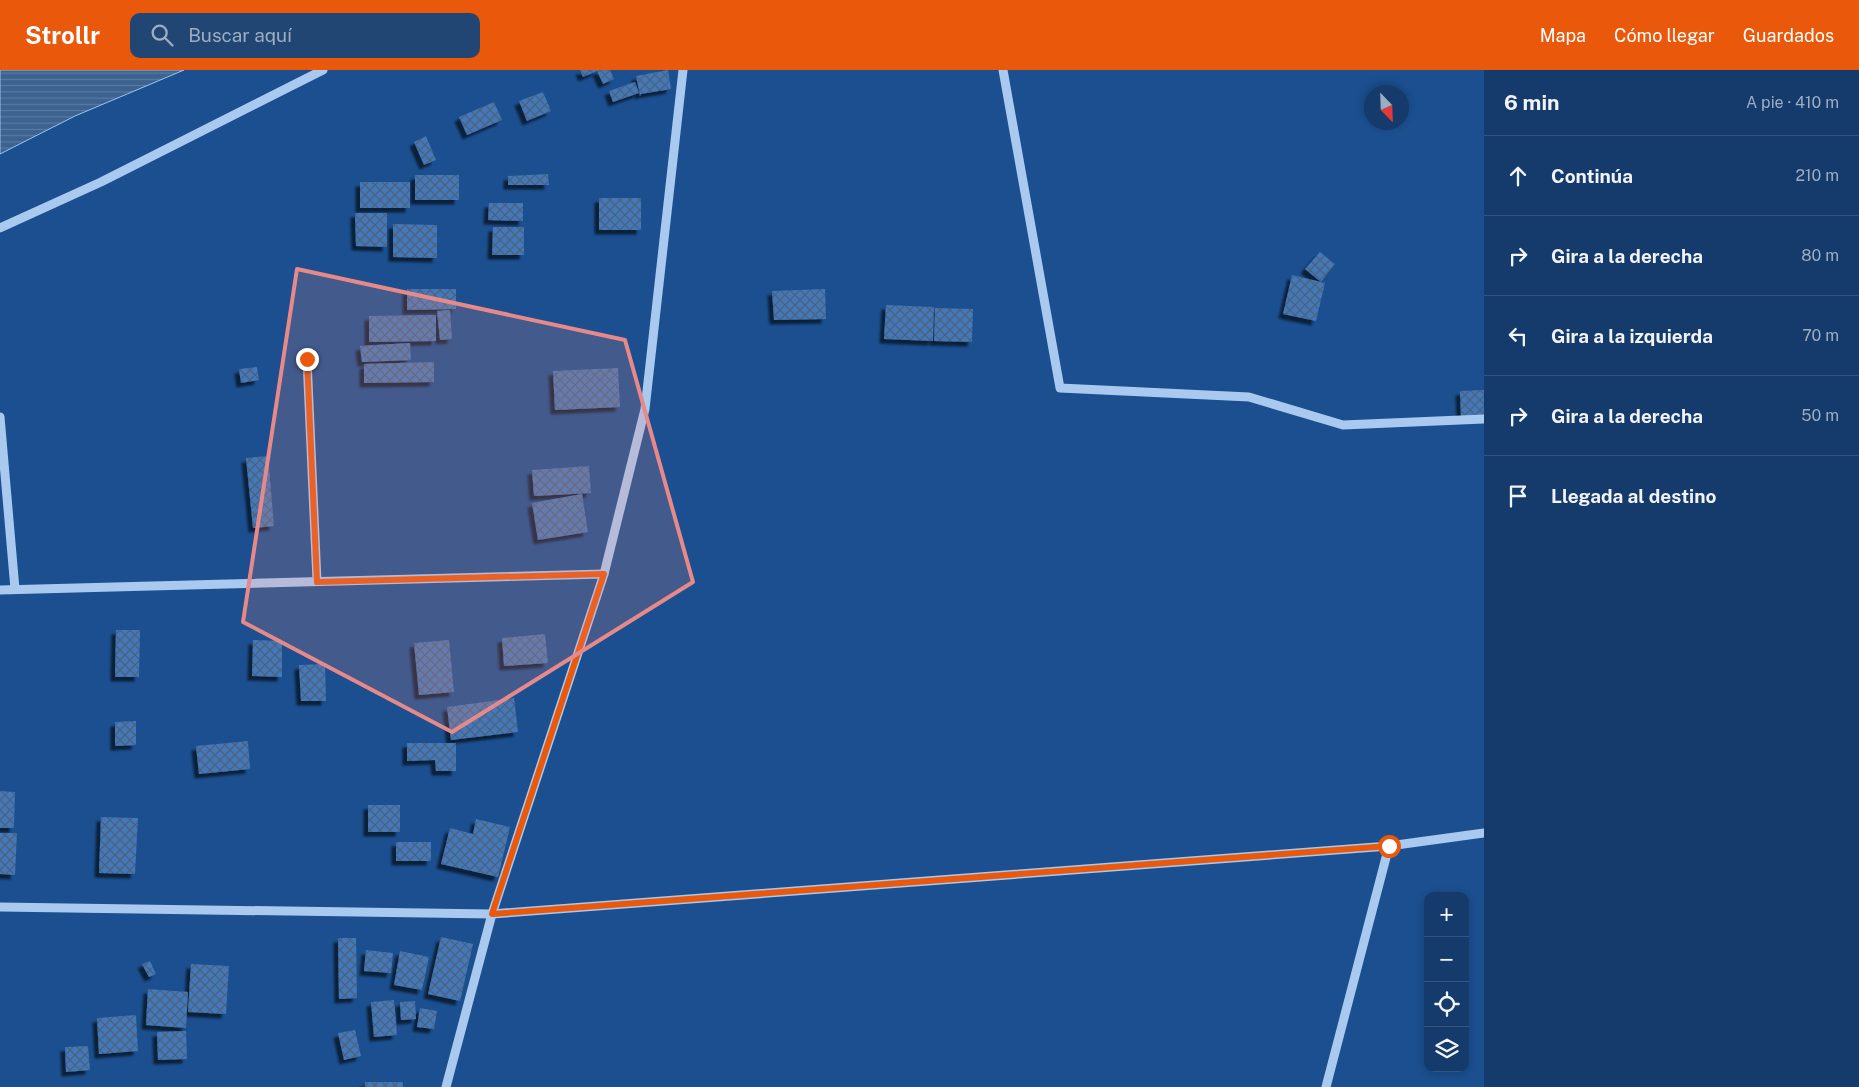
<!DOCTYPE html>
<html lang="es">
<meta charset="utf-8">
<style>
:root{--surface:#143b6b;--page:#214673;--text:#f1f3f6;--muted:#9dadc1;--line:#33557e;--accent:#ea580c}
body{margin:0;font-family:"Public Sans",sans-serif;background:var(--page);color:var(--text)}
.controls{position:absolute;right:15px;bottom:15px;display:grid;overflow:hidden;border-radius:10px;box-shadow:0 2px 8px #0003}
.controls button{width:45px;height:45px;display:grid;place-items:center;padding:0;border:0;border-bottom:1px solid var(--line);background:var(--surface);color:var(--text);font:25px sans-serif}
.compass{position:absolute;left:1364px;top:15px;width:45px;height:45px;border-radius:50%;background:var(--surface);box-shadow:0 2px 8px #0003;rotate:157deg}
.stop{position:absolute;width:15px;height:15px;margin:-11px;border:4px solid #ea580c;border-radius:50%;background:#fff}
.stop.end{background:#ea580c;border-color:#fff;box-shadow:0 1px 5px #0008}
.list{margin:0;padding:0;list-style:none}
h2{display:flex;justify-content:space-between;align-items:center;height:65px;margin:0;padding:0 20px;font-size:21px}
h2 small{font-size:16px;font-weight:400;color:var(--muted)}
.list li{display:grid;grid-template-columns:32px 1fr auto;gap:15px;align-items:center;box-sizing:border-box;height:80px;padding:0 20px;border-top:1px solid var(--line)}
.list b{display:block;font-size:19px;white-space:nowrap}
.list em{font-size:16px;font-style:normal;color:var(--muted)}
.icon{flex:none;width:28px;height:28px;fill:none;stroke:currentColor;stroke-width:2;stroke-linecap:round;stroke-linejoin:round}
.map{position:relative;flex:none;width:1484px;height:1017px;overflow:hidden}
header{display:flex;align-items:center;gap:30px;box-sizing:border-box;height:70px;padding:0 25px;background:var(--accent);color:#fff}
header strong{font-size:24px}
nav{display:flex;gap:28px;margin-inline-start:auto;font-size:18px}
.search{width:350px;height:45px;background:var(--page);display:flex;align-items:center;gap:12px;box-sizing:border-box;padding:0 18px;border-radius:10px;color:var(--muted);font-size:19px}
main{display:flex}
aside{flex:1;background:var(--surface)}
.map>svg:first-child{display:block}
</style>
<header>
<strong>Strollr</strong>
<div class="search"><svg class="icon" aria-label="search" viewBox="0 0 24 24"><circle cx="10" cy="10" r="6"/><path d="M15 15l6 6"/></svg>Buscar aquí</div>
<nav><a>Mapa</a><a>Cómo llegar</a><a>Guardados</a></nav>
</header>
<main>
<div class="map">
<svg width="1484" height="1017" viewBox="0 0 1484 1017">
<defs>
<pattern id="water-rules" width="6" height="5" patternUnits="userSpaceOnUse" patternTransform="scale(1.25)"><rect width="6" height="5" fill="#3c6290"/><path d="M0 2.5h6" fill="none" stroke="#597aa1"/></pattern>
<pattern id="building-cross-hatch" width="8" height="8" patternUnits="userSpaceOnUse" patternTransform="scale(1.25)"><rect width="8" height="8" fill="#4478b7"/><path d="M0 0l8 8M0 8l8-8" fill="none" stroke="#486282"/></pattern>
<filter id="shadow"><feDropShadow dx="-4.5" dy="4.5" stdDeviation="1" flood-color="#0009"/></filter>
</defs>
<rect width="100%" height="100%" fill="#1b4f8f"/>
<!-- water -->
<polygon fill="url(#water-rules)" stroke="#9cc4f0" points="0,0 184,0 75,46 0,84"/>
<!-- building -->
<g fill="url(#building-cross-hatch)" filter="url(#shadow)">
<polygon points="580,0 610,0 614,9 603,14 597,1 583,7"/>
<polygon points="668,0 671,19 641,24 640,26 636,6"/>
<polygon points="635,12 639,23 613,32 609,21"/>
<polygon points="543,22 551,41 527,51 519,31"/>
<polygon points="494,32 502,50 467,65 459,47"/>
<polygon points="426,66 436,90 424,95 414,72"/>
<polygon points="548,104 549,115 508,115 508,106"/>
<rect x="415" y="105" width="44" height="25"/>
<rect x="360" y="112" width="50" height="26"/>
<rect x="599" y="128" width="42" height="32"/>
<polygon points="489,133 523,133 523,151 488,150"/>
<polygon points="355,143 387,143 387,177 356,176"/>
<polygon points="393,154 437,155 437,188 393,187"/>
<polygon points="493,157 524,157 524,185 492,185"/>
<polygon points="1320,182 1335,194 1321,212 1305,199"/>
<polygon points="1292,205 1325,213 1316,251 1283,244"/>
<polygon points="407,219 456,219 456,239 407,240"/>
<polygon points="825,219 826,249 774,250 772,221"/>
<polygon points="886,235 934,237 933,271 884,269"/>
<polygon points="935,238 973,239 972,272 934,271"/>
<polygon points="450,240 452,269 440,270 437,241"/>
<polygon points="436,245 436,271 369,272 369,246"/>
<polygon points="410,273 411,290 362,292 360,276"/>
<polygon points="434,292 434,312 364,313 364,294"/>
<polygon points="257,297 259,310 241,313 239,299"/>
<polygon points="618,298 620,337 555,340 553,301"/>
<polygon points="1484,320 1484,346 1461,347 1460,321"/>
<polygon points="268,386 274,456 253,458 246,388"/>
<polygon points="589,396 591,423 534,426 532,400"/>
<polygon points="582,424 588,462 538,470 532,433"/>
<polygon points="116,560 140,560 139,607 115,607"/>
<polygon points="545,564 548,593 504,596 502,568"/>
<polygon points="253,570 282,571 282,607 252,606"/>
<polygon points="449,570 454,622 419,625 414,573"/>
<polygon points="325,594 326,631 301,631 299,595"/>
<polygon points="514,628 518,662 451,670 447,637"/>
<polygon points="136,651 136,675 115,676 115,652"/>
<polygon points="248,671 250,699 199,704 196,676"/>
<polygon points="407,673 456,673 456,701 436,701 435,690 407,691"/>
<polygon points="0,721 15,722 14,758 0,758"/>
<rect x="368" y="735" width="32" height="27"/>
<polygon points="101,747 138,748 135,804 99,803"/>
<polygon points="476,749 510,757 498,807 441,794 450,758 473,764"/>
<polygon points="0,763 17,763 15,805 0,804"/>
<rect x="396" y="772" width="35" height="19"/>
<polygon points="441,867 473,874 460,931 428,924"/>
<polygon points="338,868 356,868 357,928 339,929"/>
<polygon points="366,880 393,883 391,903 364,901"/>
<polygon points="400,881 429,887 422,920 394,915"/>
<polygon points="150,891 156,904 149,907 142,894"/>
<polygon points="191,894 229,896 226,944 188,942"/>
<polygon points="148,919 188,922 186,958 146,955"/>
<polygon points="394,930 397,965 374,967 371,932"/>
<polygon points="415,931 416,949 401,950 400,932"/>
<polygon points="420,938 437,941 434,959 417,957"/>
<polygon points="136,945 138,981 99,984 97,948"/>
<polygon points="355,960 361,986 344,990 338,963"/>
<polygon points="186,961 187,989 158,990 157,962"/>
<polygon points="88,976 90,1000 66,1002 65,977"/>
<rect x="365" y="1012" width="38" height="5"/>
</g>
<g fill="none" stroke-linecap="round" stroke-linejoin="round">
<!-- minor -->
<g stroke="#a9c9ee" stroke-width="9">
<polyline points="1003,0 1060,318 1249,327 1343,355 1484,349"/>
<polyline points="0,158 101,112 323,0"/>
<polyline points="307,289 317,511"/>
<polyline points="0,347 15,519"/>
<polyline points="0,520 604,504"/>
<polyline points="0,837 492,844 1389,776 1484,763"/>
<polyline points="446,1017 492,844 604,504 645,339 683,0"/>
<polyline points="1326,1017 1389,776"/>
</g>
</g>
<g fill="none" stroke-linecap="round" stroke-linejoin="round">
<!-- route -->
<polyline stroke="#ea580c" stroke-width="6" points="307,289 317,512 604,504 492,844 1389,776"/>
</g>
<!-- marked area -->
<path fill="#e88989" fill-opacity="0.2" stroke="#e88989" stroke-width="4" stroke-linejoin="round" d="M297 199 625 270 693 512 452 662 243 552Z"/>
</svg>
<div class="controls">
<button>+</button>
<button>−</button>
<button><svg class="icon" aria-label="locate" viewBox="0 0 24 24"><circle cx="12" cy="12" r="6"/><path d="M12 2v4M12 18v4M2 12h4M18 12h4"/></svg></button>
<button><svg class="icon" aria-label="layers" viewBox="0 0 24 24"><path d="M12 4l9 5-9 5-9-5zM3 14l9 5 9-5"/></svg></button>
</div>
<svg class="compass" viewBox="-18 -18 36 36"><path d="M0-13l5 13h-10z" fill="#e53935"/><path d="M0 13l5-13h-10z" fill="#9dadc1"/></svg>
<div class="stop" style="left:1389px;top:776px"></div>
<div class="stop end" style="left:307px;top:289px"></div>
</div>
<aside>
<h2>6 min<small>A pie · 410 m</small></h2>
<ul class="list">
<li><svg class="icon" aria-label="ahead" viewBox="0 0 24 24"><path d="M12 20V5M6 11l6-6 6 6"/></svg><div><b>Continúa</b></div><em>210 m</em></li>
<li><svg class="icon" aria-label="right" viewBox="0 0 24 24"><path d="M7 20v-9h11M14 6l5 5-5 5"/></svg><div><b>Gira a la derecha</b></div><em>80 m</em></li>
<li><svg class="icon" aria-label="left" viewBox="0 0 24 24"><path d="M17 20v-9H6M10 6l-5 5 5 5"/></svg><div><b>Gira a la izquierda</b></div><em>70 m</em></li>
<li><svg class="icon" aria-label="right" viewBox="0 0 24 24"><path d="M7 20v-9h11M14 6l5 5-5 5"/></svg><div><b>Gira a la derecha</b></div><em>50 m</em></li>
<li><svg class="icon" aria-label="arrive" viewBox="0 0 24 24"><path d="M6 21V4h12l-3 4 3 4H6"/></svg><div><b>Llegada al destino</b></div></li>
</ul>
</aside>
</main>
